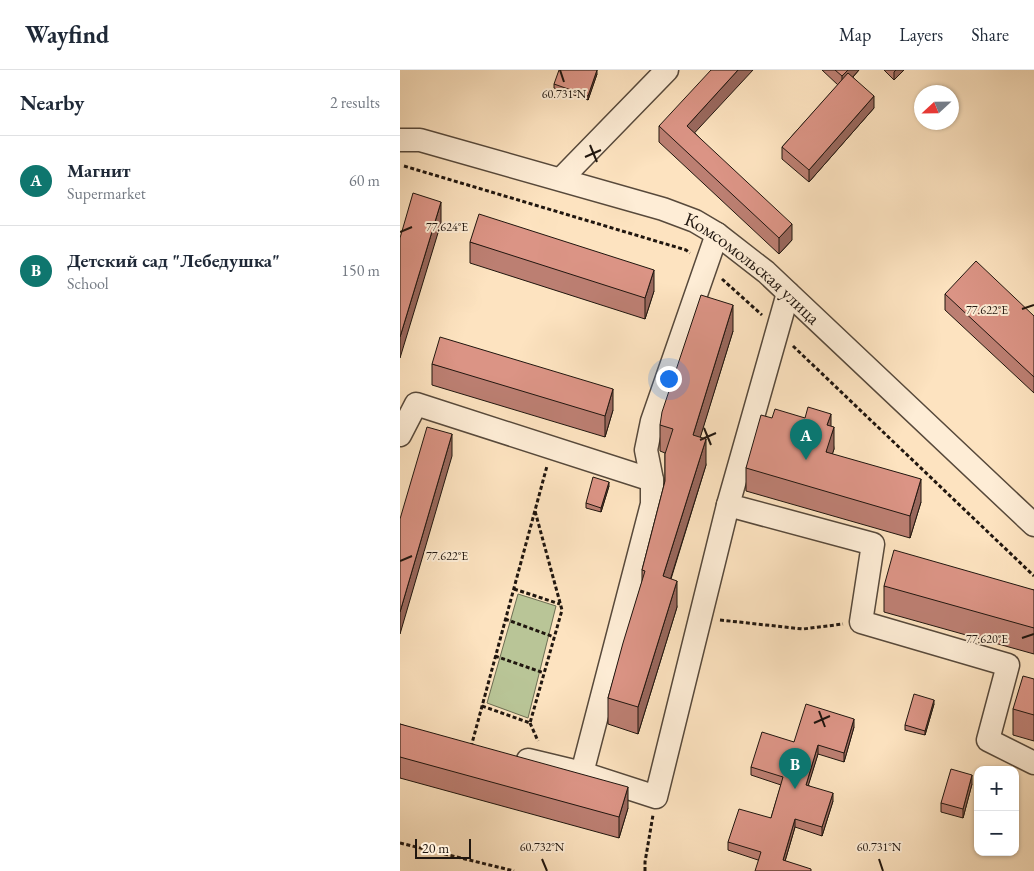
<!DOCTYPE html>
<meta charset="utf-8">
<style>
:root{--surface:#fff;--page:#f6f6f7;--text:#1f2937;--muted:#747a83;--line:#e0e1e3;--accent:#0f766e}
body{margin:0;font-family:"EB Garamond",serif;background:var(--page);color:var(--text)}
.controls{position:absolute;right:15px;bottom:15px;display:grid;overflow:hidden;border-radius:10px;box-shadow:0 1px 4px #0004}
.controls button{width:45px;height:45px;display:grid;place-items:center;padding:0;border:0;border-bottom:1px solid var(--line);background:var(--surface);color:var(--text);font:25px sans-serif}
.compass{position:absolute;left:514px;top:15px;width:45px;height:45px;border-radius:50%;background:var(--surface);box-shadow:0 1px 4px #0004;rotate:248deg}
.scale{position:absolute;left:15px;bottom:12px;width:56px;box-sizing:border-box;padding-left:5px;border:2px solid #20160f;border-top:0;font-size:14px;line-height:18px;white-space:nowrap;color:#20160f;-webkit-text-stroke:4px #feedd6;paint-order:stroke}
.you{position:absolute;left:268px;top:308px;width:18px;height:18px;margin:-12px;border:4px solid #fff;border-radius:50%;background:#1a73e8;box-shadow:0 0 0 8px #1a73e833}
.badge{display:grid;place-items:center;width:32px;height:32px;border-radius:50%;background:var(--accent);color:#fff;font-size:16px;font-weight:700}
.pin{position:absolute;translate:-50% -41px;filter:drop-shadow(0 1px 2px #0008)}
.pin::after{content:'';position:absolute;top:26px;width:18px;height:15px;background:inherit;clip-path:polygon(0 0,100% 0,50% 100%)}
.list{margin:0;padding:0;list-style:none}
h2{display:flex;justify-content:space-between;align-items:center;height:65px;margin:0;padding:0 20px;font-size:21px}
h2 small{font-size:16px;font-weight:400;color:var(--muted)}
.list li{display:grid;grid-template-columns:32px 1fr auto;gap:15px;align-items:center;box-sizing:border-box;height:90px;padding:0 20px;border-top:1px solid var(--line)}
.list b{display:block;font-size:19px;white-space:nowrap}
.list p{margin:0;font-size:16px;white-space:nowrap;color:var(--muted)}
.list em{font-size:16px;font-style:normal;color:var(--muted)}
.map{position:relative;flex:none;width:634px;height:801px;overflow:hidden}
header{display:flex;align-items:center;gap:30px;box-sizing:border-box;height:70px;padding:0 25px;background:var(--surface);border-bottom:1px solid var(--line)}
header strong{font-size:24px}
nav{display:flex;gap:28px;margin-inline-start:auto;font-size:18px}
main{display:flex}
aside{flex:1;background:var(--surface)}
.map>svg:first-child{display:block}
</style>
<header>
<strong>Wayfind</strong>
<nav><a>Map</a><a>Layers</a><a>Share</a></nav>
</header>
<main>
<aside>
<h2>Nearby<small>2 results</small></h2>
<ul class="list">
<li><span class="badge">A</span><div><b>Магнит</b><p>Supermarket</p></div><em>60 m</em></li>
<li><span class="badge">B</span><div><b>Детский сад &quot;Лебедушка&quot;</b><p>School</p></div><em>150 m</em></li>
</ul>
</aside>
<div class="map">
<svg width="634" height="801" viewBox="0 0 634 801">
<rect width="100%" height="100%" fill="#fde3c0"/>
<filter id="stains"><feTurbulence type="fractalNoise" baseFrequency=".004" numOctaves="4"/><feColorMatrix values="0 0 0 0 .2 0 0 0 0 .09 0 0 0 0 .02 0 0 0 .5 -.17"/></filter>
<radialGradient id="worn" r=".72"><stop offset=".6" stop-color="#630" stop-opacity="0"/><stop offset="1" stop-color="#630" stop-opacity=".3"/></radialGradient>
<!-- green -->
<polygon fill="#b9c597" stroke="#6c6e53" points="118,524 156,536 128,648 87,633"/>
<g fill="none" stroke-linecap="round" stroke-linejoin="round">
<!-- minor casing -->
<g stroke="#57493b" stroke-width="25">
<g id="minor">
<path id="s1" d="M0 70H20L263 139 295 151 317 164 366 202 634 455"/>
<polyline points="161,109 267,0"/>
<polyline points="388,223 328,435 473,474 461,552 608,595 588,670 634,693"/>
<polyline points="0,365 16,334 252,410"/>
<polyline points="128,690 182,703 252,434 252,410 246,380 252,351 317,164"/>
<polyline points="182,703 256,727 328,435"/>
</g>
</g>
<!-- path -->
<g stroke="#20160f" stroke-width="3" stroke-dasharray="4 2.5" stroke-linecap="butt">
<polyline points="4,96 286,180 290,183"/>
<polyline points="322,209 362,245"/>
<polyline points="393,276 634,506"/>
<polyline points="114,519 160,534"/>
<polyline points="105,549 154,567"/>
<polyline points="320,550 403,559 443,554"/>
<polyline points="95,586 144,603"/>
<polyline points="82,636 130,653 162,540 135,441"/>
<polyline points="130,653 138,671"/>
<polyline points="71,677 147,396"/>
<polyline points="0,773 114,801"/>
<polyline points="245,801 245,792 253,745"/>
</g>
<!-- minor -->
<use href="#minor" stroke="#feedd6" stroke-width="22"/>
</g>
<!-- wall -->
<g fill="#bc7f72" stroke="#20160f">
<polygon points="422,0 459,0 453,7 474,38 409,112 382,89 382,77 438,15"/>
<polygon points="484,0 504,0 494,10"/>
<polygon points="197,4 188,30 154,18 154,14"/>
<polygon points="259,56 295,63 392,170 379,184 259,72"/>
<polygon points="70,172 254,221 245,249 70,193"/>
<polygon points="545,224 634,246 634,323 545,240"/>
<polygon points="333,261 300,367 306,395 271,509 277,537 238,664 208,654 208,628 242,512 242,500 265,411 265,383 260,381 260,355"/>
<polygon points="32,294 213,340 205,367 32,315"/>
<polygon points="372,348 431,356 434,379 432,384 521,432 510,468 346,421 346,398"/>
<polygon points="209,416 201,442 186,438 186,433"/>
<polygon points="484,516 634,520 634,584 484,542"/>
<polygon points="634,609 634,671 613,665 613,639"/>
<polygon points="534,634 525,665 505,660 505,655"/>
<polygon points="0,654 228,738 219,768 0,708"/>
<polygon points="454,657 444,692 418,684 408,715 433,731 422,766 395,757 385,791 411,801 358,790 328,780 328,772 371,748 381,715 351,705 351,697 394,672"/>
<polygon points="572,714 563,748 541,742 541,733"/>
</g>
<!-- shaded-wall -->
<g fill="#99685d" stroke="#20160f">
<polygon points="197,0 197,4 188,30 188,26"/>
<polygon points="338,0 353,0 287,71 287,56"/>
<polygon points="448,0 459,0 442,19 442,6"/>
<polygon points="496,0 504,0 494,10 494,2"/>
<polygon points="474,26 474,38 409,112 409,100"/>
<polygon points="41,132 41,153 0,288 0,267"/>
<polygon points="392,154 392,170 379,184 379,168"/>
<polygon points="254,200 254,221 245,249 245,228"/>
<polygon points="333,235 333,261 293,391 293,365"/>
<polygon points="213,319 213,340 205,367 205,346"/>
<polygon points="431,344 431,366 434,357 434,379 426,405 427,355"/>
<polygon points="52,364 52,386 0,564 0,542"/>
<polygon points="306,369 306,395 263,533 263,506"/>
<polygon points="521,409 521,432 510,468 510,446"/>
<polygon points="209,412 209,416 201,442 201,438"/>
<polygon points="277,511 277,537 238,664 238,637"/>
<polygon points="534,630 534,634 525,665 525,661"/>
<polygon points="454,649 454,657 444,692 444,683"/>
<polygon points="418,675 418,684 406,723 406,715"/>
<polygon points="572,705 572,714 563,748 563,739"/>
<polygon points="228,717 228,738 219,768 219,747"/>
<polygon points="433,723 433,731 422,766 422,757"/>
<polygon points="395,749 395,757 383,798 383,790"/>
</g>
<!-- building -->
<g fill="#db9485" stroke="#20160f">
<polygon points="159,0 197,0 188,26 154,14"/>
<polygon points="311,0 338,0 287,56 392,154 379,168 259,56"/>
<polygon points="435,0 448,0 442,6"/>
<polygon points="448,3 474,26 409,100 382,77"/>
<polygon points="13,123 41,132 0,267 0,168"/>
<polygon points="79,144 254,200 245,228 70,172"/>
<polygon points="576,191 634,246 634,307 545,224"/>
<polygon points="301,225 333,235 293,365 306,369 263,506 277,511 238,637 208,628 223,573 245,501 242,500 265,411 265,384 273,359 260,355 262,342"/>
<polygon points="40,267 213,319 205,346 32,294"/>
<polygon points="408,337 431,344 427,355 434,357 426,382 521,409 510,446 346,398 361,345 372,348 375,339 405,348"/>
<polygon points="27,357 52,364 0,542 0,449"/>
<polygon points="193,407 209,412 201,438 186,433"/>
<polygon points="494,480 634,520 634,558 484,516"/>
<polygon points="623,606 634,609 634,645 613,639"/>
<polygon points="514,624 534,630 525,661 505,655"/>
<polygon points="406,634 454,649 444,683 418,675 406,715 433,723 422,757 395,749 383,790 411,799 411,801 355,801 361,782 328,772 339,739 371,748 383,707 351,697 362,662 394,672"/>
<polygon points="0,654 228,717 219,747 0,687"/>
<polygon points="551,699 572,705 563,739 541,733"/>
</g>
<!-- ticks -->
<path fill="none" stroke="#20160f" stroke-width="2" d="M160 0 164 12M190 75 197 92M185 87 201 80M0 162 12 157M622 239 634 235M304 358 311 375M300 370 316 363M0 491 12 486M622 568 634 564M419 641 425 657M414 653 430 646M142 789 147 801M479 789 483 801"/>
<g text-anchor="middle" dominant-baseline="central" stroke-width="4" stroke-linejoin="round" paint-order="stroke">
<!-- street labels -->
<g font-size="19" fill="#20160f" stroke="#feedd6">
<text stroke="none"><textPath href="#s1" startOffset="381">Комсомольская улица</textPath></text>
</g>
</g>
<g font-size="12" text-anchor="middle" fill="#20160f" stroke="#feedd6" stroke-width="4" stroke-linejoin="round" paint-order="stroke">
<text x="164" y="28">60.731°N</text>
<text x="47" y="161">77.624°E</text>
<text x="587" y="244">77.622°E</text>
<text x="47" y="490">77.622°E</text>
<text x="587" y="573">77.620°E</text>
<text x="142" y="781">60.732°N</text>
<text x="479" y="781">60.731°N</text>
</g>
<rect width="100%" height="100%" filter="url(#stains)"/>
<rect width="100%" height="100%" fill="url(#worn)"/>
</svg>
<div class="controls">
<button>+</button>
<button>−</button>
</div>
<svg class="compass" viewBox="-18 -18 36 36"><path d="M0-13l5 13h-10z" fill="#e53935"/><path d="M0 13l5-13h-10z" fill="#747a83"/></svg>
<div class="scale">20 m</div>
<div class="you"></div>
<div class="pin badge" style="left:406px;top:390px">A</div>
<div class="pin badge" style="left:395px;top:719px">B</div>
</div>
</main>
